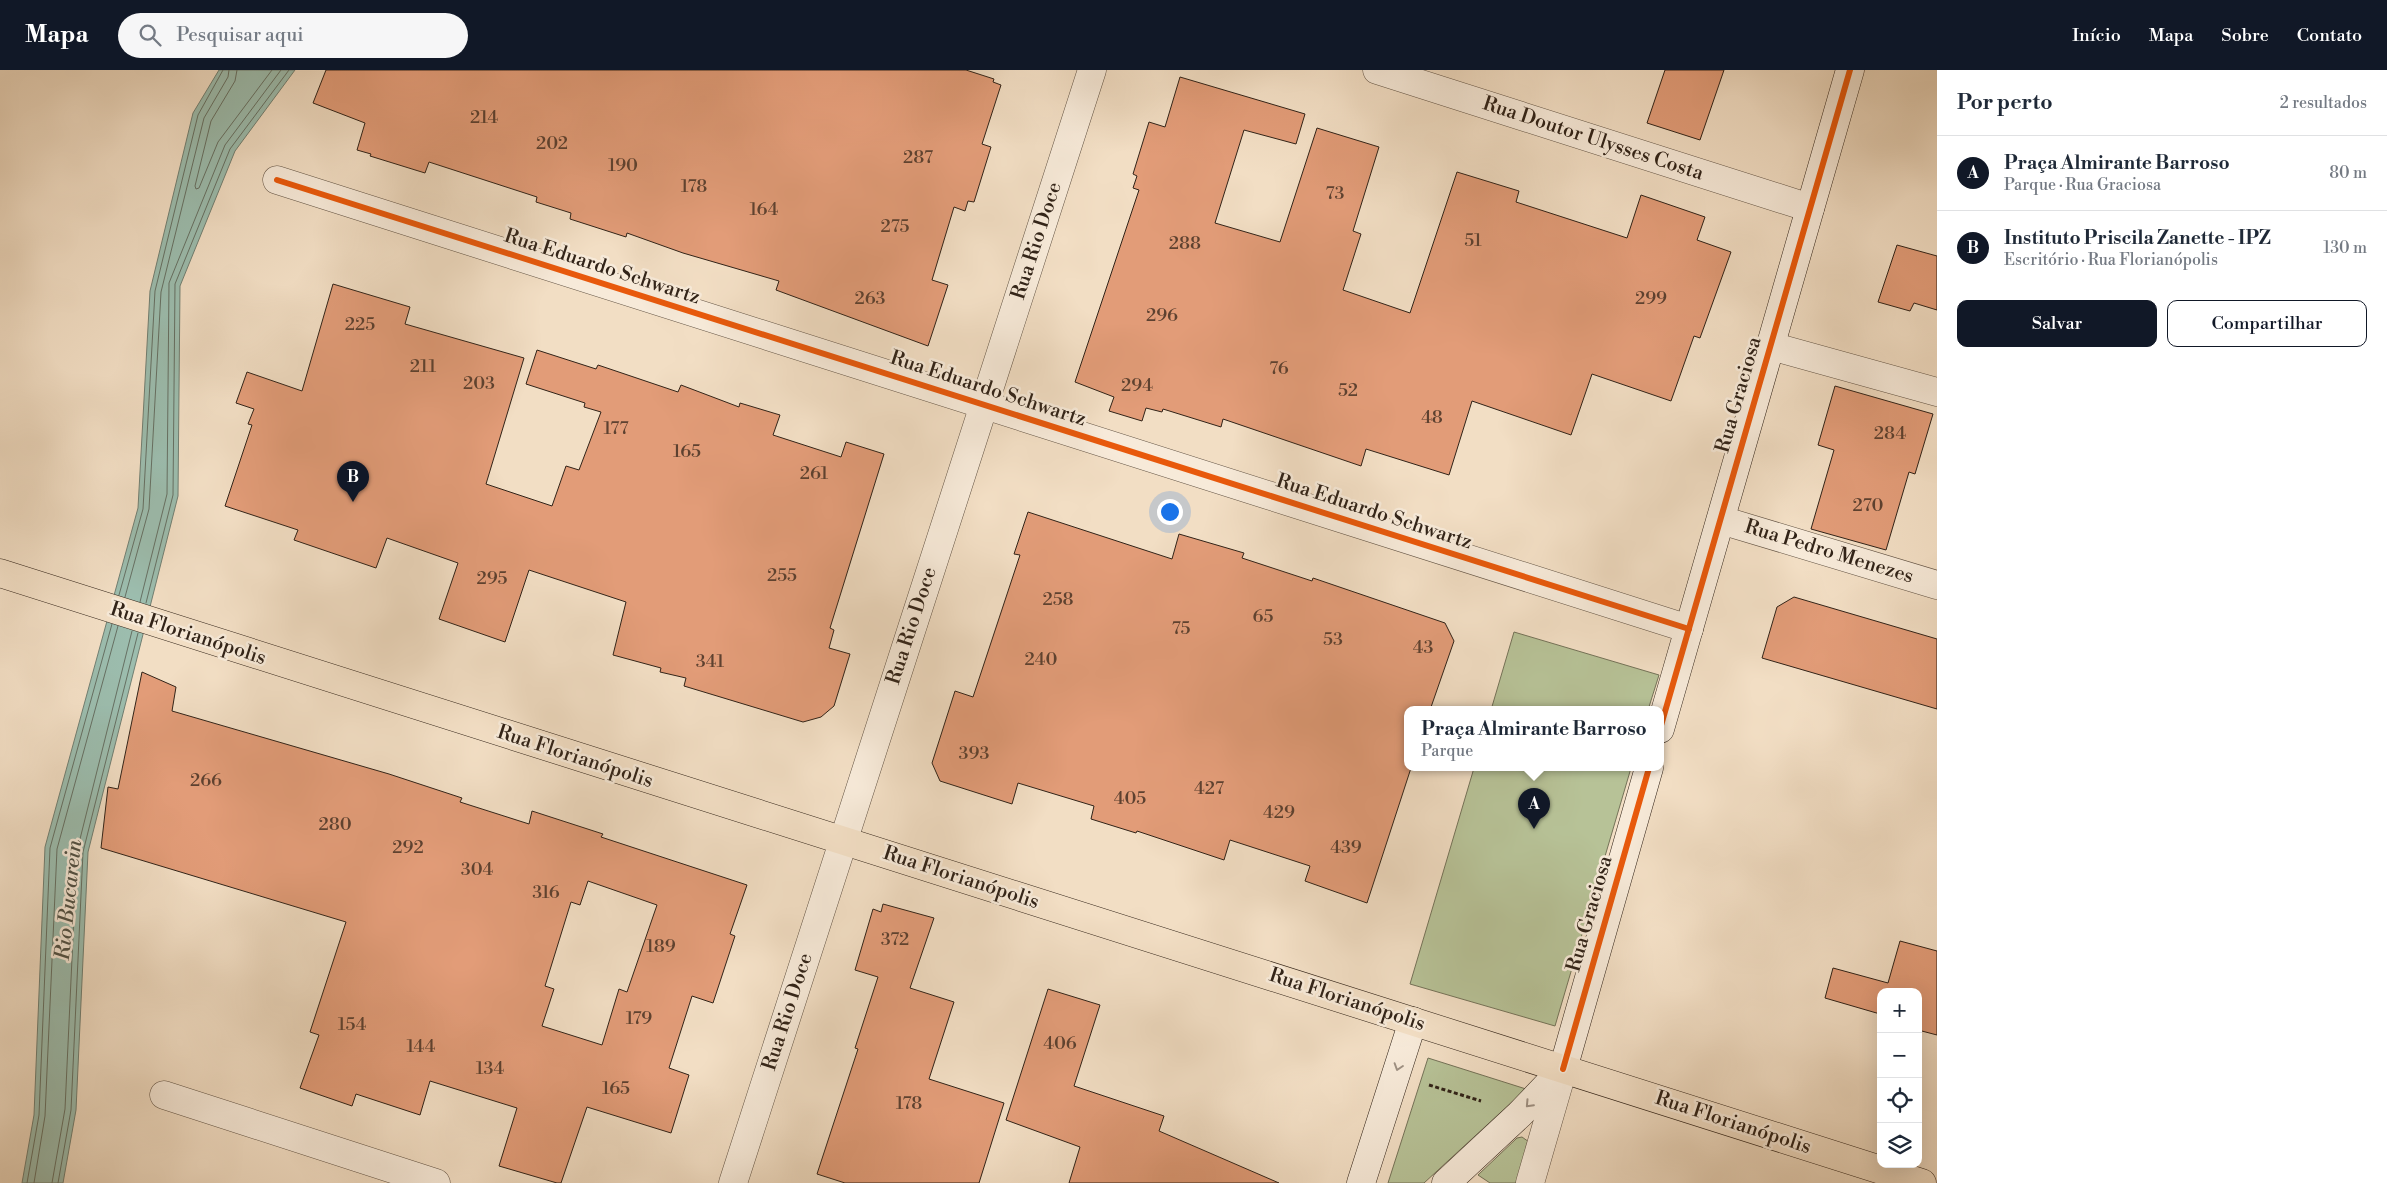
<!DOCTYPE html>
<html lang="pt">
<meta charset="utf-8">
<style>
:root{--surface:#fff;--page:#f6f6f7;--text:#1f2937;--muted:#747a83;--line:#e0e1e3;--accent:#111827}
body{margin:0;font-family:"Libre Bodoni",serif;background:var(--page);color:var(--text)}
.controls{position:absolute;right:15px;bottom:15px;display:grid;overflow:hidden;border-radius:10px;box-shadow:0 5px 20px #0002}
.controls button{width:45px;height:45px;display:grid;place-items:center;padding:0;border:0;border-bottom:1px solid var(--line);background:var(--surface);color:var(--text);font:25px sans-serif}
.you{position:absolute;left:1169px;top:441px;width:18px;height:18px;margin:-12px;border:4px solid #fff;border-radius:50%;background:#1a73e8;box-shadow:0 0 0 8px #1a73e833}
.badge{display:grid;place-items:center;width:32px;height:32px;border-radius:50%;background:var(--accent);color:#fff;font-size:16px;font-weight:700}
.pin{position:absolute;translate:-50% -41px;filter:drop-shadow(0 1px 2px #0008)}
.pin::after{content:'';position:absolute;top:26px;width:18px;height:15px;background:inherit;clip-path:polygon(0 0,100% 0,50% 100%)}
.popup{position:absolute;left:1404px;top:636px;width:260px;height:65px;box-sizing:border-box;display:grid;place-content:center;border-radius:10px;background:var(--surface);filter:drop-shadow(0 1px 4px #0005);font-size:16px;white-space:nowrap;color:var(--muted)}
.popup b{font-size:19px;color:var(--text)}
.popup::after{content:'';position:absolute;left:50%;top:100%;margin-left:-10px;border:10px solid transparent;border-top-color:var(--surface)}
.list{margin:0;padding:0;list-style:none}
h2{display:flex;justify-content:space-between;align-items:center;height:65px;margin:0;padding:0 20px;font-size:21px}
h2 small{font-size:16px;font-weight:400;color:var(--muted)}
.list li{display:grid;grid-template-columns:32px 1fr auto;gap:15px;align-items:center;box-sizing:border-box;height:75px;padding:0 20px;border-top:1px solid var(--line)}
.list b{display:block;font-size:19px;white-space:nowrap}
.list p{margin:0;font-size:16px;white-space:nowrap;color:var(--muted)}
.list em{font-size:16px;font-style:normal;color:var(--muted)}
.actions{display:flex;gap:10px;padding:15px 20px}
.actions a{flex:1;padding:11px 0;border:1px solid var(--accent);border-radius:10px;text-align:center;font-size:18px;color:var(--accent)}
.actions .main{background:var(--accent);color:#fff}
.icon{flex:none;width:28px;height:28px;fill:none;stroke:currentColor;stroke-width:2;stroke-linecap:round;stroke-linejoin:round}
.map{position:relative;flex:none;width:1937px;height:1113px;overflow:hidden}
header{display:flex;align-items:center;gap:30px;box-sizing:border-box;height:70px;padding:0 25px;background:var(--accent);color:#fff}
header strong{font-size:24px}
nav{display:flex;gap:28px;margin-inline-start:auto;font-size:18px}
.search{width:350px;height:45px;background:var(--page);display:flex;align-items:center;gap:12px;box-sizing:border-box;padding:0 18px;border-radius:28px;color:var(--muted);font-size:19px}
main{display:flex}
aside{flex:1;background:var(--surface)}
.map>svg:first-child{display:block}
</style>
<header>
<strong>Mapa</strong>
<div class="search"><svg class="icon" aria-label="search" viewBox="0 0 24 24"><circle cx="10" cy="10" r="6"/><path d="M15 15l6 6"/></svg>Pesquisar aqui</div>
<nav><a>Início</a><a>Mapa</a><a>Sobre</a><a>Contato</a></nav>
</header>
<main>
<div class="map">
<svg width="1937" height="1113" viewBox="0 0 1937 1113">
<rect width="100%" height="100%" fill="#f2dec4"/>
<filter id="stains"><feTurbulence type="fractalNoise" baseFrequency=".004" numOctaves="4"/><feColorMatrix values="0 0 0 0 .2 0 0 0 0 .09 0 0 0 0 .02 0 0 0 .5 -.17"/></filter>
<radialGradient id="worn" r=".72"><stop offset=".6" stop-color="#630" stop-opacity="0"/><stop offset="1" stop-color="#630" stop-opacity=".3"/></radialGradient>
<!-- green -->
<g fill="#b7c297" stroke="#747258">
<polygon points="1514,562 1659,605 1648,640 1491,640"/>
<polygon points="1474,698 1631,698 1555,956 1410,914"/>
<polygon points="1428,988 1526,1019 1424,1113 1388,1113"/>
<polygon points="1522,1067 1529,1072 1517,1113 1490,1113 1478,1105 1517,1068"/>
</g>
<!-- water -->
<polygon fill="#9cbdae" stroke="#717f72" points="219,0 295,0 235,81 180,216 178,426 88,782 76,1040 63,1113 22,1113 34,1045 45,777 138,438 150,221 193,43"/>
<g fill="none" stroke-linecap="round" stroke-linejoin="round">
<!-- shore -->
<g stroke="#667063" stroke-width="1">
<polyline points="237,0 235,11 211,51 195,116 196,119 199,118 218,72 272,0"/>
<polyline points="119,525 143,439 155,221 198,45 223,0"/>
<polyline points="125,527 149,439 161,222 204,48 228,7 229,0"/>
<polyline points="140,532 167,424 169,213 225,75 281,0"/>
<polyline points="146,533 173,425 175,214 230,79 289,0"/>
<polyline points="27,1113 39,1045 50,778 112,554"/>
<polyline points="34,1113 45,1046 57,779 118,556"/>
<polyline points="52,1113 65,1039 77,781 132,561"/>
<polyline points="58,1113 71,1040 83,782 138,563"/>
</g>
</g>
<!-- building -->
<g fill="#e29c78" stroke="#312318" fill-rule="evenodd">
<polygon points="326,0 966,0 994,9 993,12 1001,15 982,74 991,77 974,132 968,131 965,141 954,137 932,210 948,215 928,276 776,220 779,211 683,183 627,163 626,167 570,149 571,143 536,132 537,127 429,92 425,103 370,86 371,84 357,80 365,53 313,33"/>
<polygon points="1665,0 1724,0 1700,70 1647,53"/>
<polygon points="1180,7 1305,44 1296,74 1244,60 1215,153 1280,172 1317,58 1379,77 1353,161 1361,164 1343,220 1410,243 1457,102 1519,121 1516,132 1627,168 1641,125 1705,147 1697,170 1731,182 1700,268 1694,266 1671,331 1592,304 1571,365 1472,331 1449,405 1366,379 1361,396 1223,349 1221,357 1163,339 1162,342 1146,338 1142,351 1109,341 1114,327 1075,312 1139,120 1133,118 1137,106 1133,104 1149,52 1165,57"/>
<polygon points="1897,175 1937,186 1937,240 1914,233 1910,241 1878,232"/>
<polygon points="333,214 410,237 405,254 524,288 486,414 552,436 566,396 579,400 601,342 584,337 585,333 526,314 537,280 596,299 598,295 678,322 681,315 739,337 740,333 780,345 773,365 841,387 846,372 884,384 830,558 834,560 829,578 850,584 834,636 821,647 803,652 684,616 686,608 660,602 661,598 613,585 626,532 529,500 505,572 439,549 458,493 387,468 376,498 294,470 298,460 225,436 252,355 248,354 254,339 236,333 247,302 302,321"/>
<polygon points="1835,316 1933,344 1915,404 1909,402 1886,480 1811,459 1834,380 1818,375"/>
<polygon points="1028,442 1172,489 1179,464 1244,483 1242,488 1312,511 1313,508 1445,553 1454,571 1430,640 1408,640 1408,698 1411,698 1367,833 1305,811 1310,796 1230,770 1224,790 1137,761 1136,763 1091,749 1094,736 1018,713 1012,734 940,711 932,693 955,621 973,627 1020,485 1014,484"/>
<polygon points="1794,527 1937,569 1937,639 1762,588 1777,537"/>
<path d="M142 602 176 617 172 641 389 704 462 728 460 732 529 754 532 741 603 764 601 767 747 815 730 864 735 866 713 933 692 926 669 998 689 1005 671 1063 587 1037 561 1113H557L499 1096 517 1038 430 1011 420 1045 356 1024 352 1036 300 1018 319 965 310 962 346 852 101 778 108 717 118 719ZM588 811 657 835 627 922 619 919 602 975 542 956 554 919 545 916 571 832 580 835Z"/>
<polygon points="883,834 934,848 910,918 954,932 929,1009 1004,1033 979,1113 845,1113 817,1104 858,979 855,978 878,907 855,900 873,839 881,842"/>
<polygon points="1900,871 1937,881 1937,965 1918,960 1918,922 1881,922 1881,950 1878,949 1880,944 1825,928 1833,898 1888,913"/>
<polygon points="1048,919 1100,935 1074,1016 1164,1046 1159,1061 1279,1113 1069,1113 1080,1077 1006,1050"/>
</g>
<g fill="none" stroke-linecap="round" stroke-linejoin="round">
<!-- street casing -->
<g stroke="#615243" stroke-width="29">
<g id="street">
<polyline points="1377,0 1810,138"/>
<polyline points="277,110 1689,559"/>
<polyline points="1771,276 1937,322"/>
<polyline points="1721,450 1937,515"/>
<polyline points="164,1025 436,1113"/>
<polyline points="733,1113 1092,0"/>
<polyline points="1530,1113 1563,999"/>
</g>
</g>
<!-- secondary casing -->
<g stroke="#312318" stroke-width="29">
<g id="secondary">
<polyline points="1660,659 1850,0"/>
<polyline points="1361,1113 1413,951"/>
<polyline points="1446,1113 1520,1044 1563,999 1649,698"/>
</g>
</g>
<!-- primary casing -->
<g stroke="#312318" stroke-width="29">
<polyline id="primary" points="0,503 1922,1113"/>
</g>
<!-- path -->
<polyline stroke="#312318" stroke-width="3" stroke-dasharray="4 2.5" stroke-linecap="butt" points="1429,1015 1481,1031"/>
<!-- street -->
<use href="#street" stroke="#f7ead9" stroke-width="28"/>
<!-- secondary -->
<use href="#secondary" stroke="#f7ead9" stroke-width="28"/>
<!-- primary -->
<use href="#primary" stroke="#f2dec4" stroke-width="28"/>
<!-- cycleway casing -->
<g stroke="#f7ead9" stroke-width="9">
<g id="cycleway">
<polyline points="277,110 1689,559"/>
<polyline points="1660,659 1850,0"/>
<polyline points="1563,999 1649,698"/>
</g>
</g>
<!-- cycleway -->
<use href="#cycleway" stroke="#e8590c" stroke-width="6"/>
</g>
<!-- one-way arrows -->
<defs><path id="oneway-chevron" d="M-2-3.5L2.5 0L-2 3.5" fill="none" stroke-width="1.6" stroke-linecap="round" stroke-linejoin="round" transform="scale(1.25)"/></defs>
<g stroke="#9e9082">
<use href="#oneway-chevron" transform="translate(1398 997) rotate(108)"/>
<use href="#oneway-chevron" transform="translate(1529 1034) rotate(133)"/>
</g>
<g text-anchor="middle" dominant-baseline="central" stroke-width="5" stroke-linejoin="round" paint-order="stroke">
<!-- number labels -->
<g font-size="18" fill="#5d4130">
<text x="484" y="47">214</text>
<text x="552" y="73">202</text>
<text x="918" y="87">287</text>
<text x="623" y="95">190</text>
<text x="694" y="116">178</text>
<text x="1335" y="123">73</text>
<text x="764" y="139">164</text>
<text x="895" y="156">275</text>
<text x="1473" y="170">51</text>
<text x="1185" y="173">288</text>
<text x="870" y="228">263</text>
<text x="1651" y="228">299</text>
<text x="1162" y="245">296</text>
<text x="360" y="254">225</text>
<text x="423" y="296">211</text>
<text x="1279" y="298">76</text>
<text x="479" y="313">203</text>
<text x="1137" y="315">294</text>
<text x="1348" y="320">52</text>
<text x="1432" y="347">48</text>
<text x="616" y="358">177</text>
<text x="1890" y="363">284</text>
<text x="687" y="381">165</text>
<text x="814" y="403">261</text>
<text x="1868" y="435">270</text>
<text x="782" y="505">255</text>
<text x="492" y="508">295</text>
<text x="1058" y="529">258</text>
<text x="1263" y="546">65</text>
<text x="1181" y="558">75</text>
<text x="1333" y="569">53</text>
<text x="1423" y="577">43</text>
<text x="1041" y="589">240</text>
<text x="710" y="591">341</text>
<text x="974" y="683">393</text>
<text x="206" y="710">266</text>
<text x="1209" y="718">427</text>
<text x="1130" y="728">405</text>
<text x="1279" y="742">429</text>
<text x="335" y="754">280</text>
<text x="408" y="777">292</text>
<text x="1346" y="777">439</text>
<text x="477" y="799">304</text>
<text x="546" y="822">316</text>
<text x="895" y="869">372</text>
<text x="661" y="876">189</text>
<text x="639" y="948">179</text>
<text x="352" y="954">154</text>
<text x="1060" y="973">406</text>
<text x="421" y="976">144</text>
<text x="490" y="998">134</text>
<text x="616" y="1018">165</text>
<text x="909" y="1033">178</text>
</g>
<!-- street labels -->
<g font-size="20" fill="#312318" stroke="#f7ead9">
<text transform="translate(1593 69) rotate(18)">Rua Doutor Ulysses Costa</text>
<text transform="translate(1037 171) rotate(-72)">Rua Rio Doce</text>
<text transform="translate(602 197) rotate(18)">Rua Eduardo Schwartz</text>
<text transform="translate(988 319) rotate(18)">Rua Eduardo Schwartz</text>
<text transform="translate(1739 325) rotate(-74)">Rua Graciosa</text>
<text transform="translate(1374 442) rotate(18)">Rua Eduardo Schwartz</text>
<text transform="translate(1829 482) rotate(17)">Rua Pedro Menezes</text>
<text transform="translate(912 556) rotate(-72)">Rua Rio Doce</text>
<text transform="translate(188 564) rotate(18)">Rua Florianópolis</text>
<text transform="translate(575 687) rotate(18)">Rua Florianópolis</text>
<text transform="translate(961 808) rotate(18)">Rua Florianópolis</text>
<text transform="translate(1590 844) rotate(-74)">Rua Graciosa</text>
<text transform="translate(1347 930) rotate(18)">Rua Florianópolis</text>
<text transform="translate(788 942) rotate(-72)">Rua Rio Doce</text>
<text transform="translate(1733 1053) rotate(18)">Rua Florianópolis</text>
</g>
<!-- water labels -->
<g font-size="21" font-style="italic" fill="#515145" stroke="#f7ead9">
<text transform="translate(69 830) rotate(-84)">Rio Bucarein</text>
</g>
</g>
<rect width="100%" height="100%" filter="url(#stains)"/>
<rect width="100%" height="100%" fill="url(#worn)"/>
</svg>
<div class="controls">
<button>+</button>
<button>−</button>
<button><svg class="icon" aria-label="locate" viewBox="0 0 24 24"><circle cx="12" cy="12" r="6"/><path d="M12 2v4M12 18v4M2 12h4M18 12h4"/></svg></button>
<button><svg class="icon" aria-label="layers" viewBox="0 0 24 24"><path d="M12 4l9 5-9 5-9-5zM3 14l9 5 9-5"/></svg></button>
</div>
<div class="you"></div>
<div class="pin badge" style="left:1534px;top:759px">A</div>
<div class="popup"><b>Praça Almirante Barroso</b>Parque</div>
<div class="pin badge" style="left:353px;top:432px">B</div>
</div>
<aside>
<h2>Por perto<small>2 resultados</small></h2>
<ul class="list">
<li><span class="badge">A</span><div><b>Praça Almirante Barroso</b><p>Parque · Rua Graciosa</p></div><em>80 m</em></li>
<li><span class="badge">B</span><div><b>Instituto Priscila Zanette - IPZ</b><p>Escritório · Rua Florianópolis</p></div><em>130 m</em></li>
</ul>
<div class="actions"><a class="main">Salvar</a><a>Compartilhar</a></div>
</aside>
</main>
